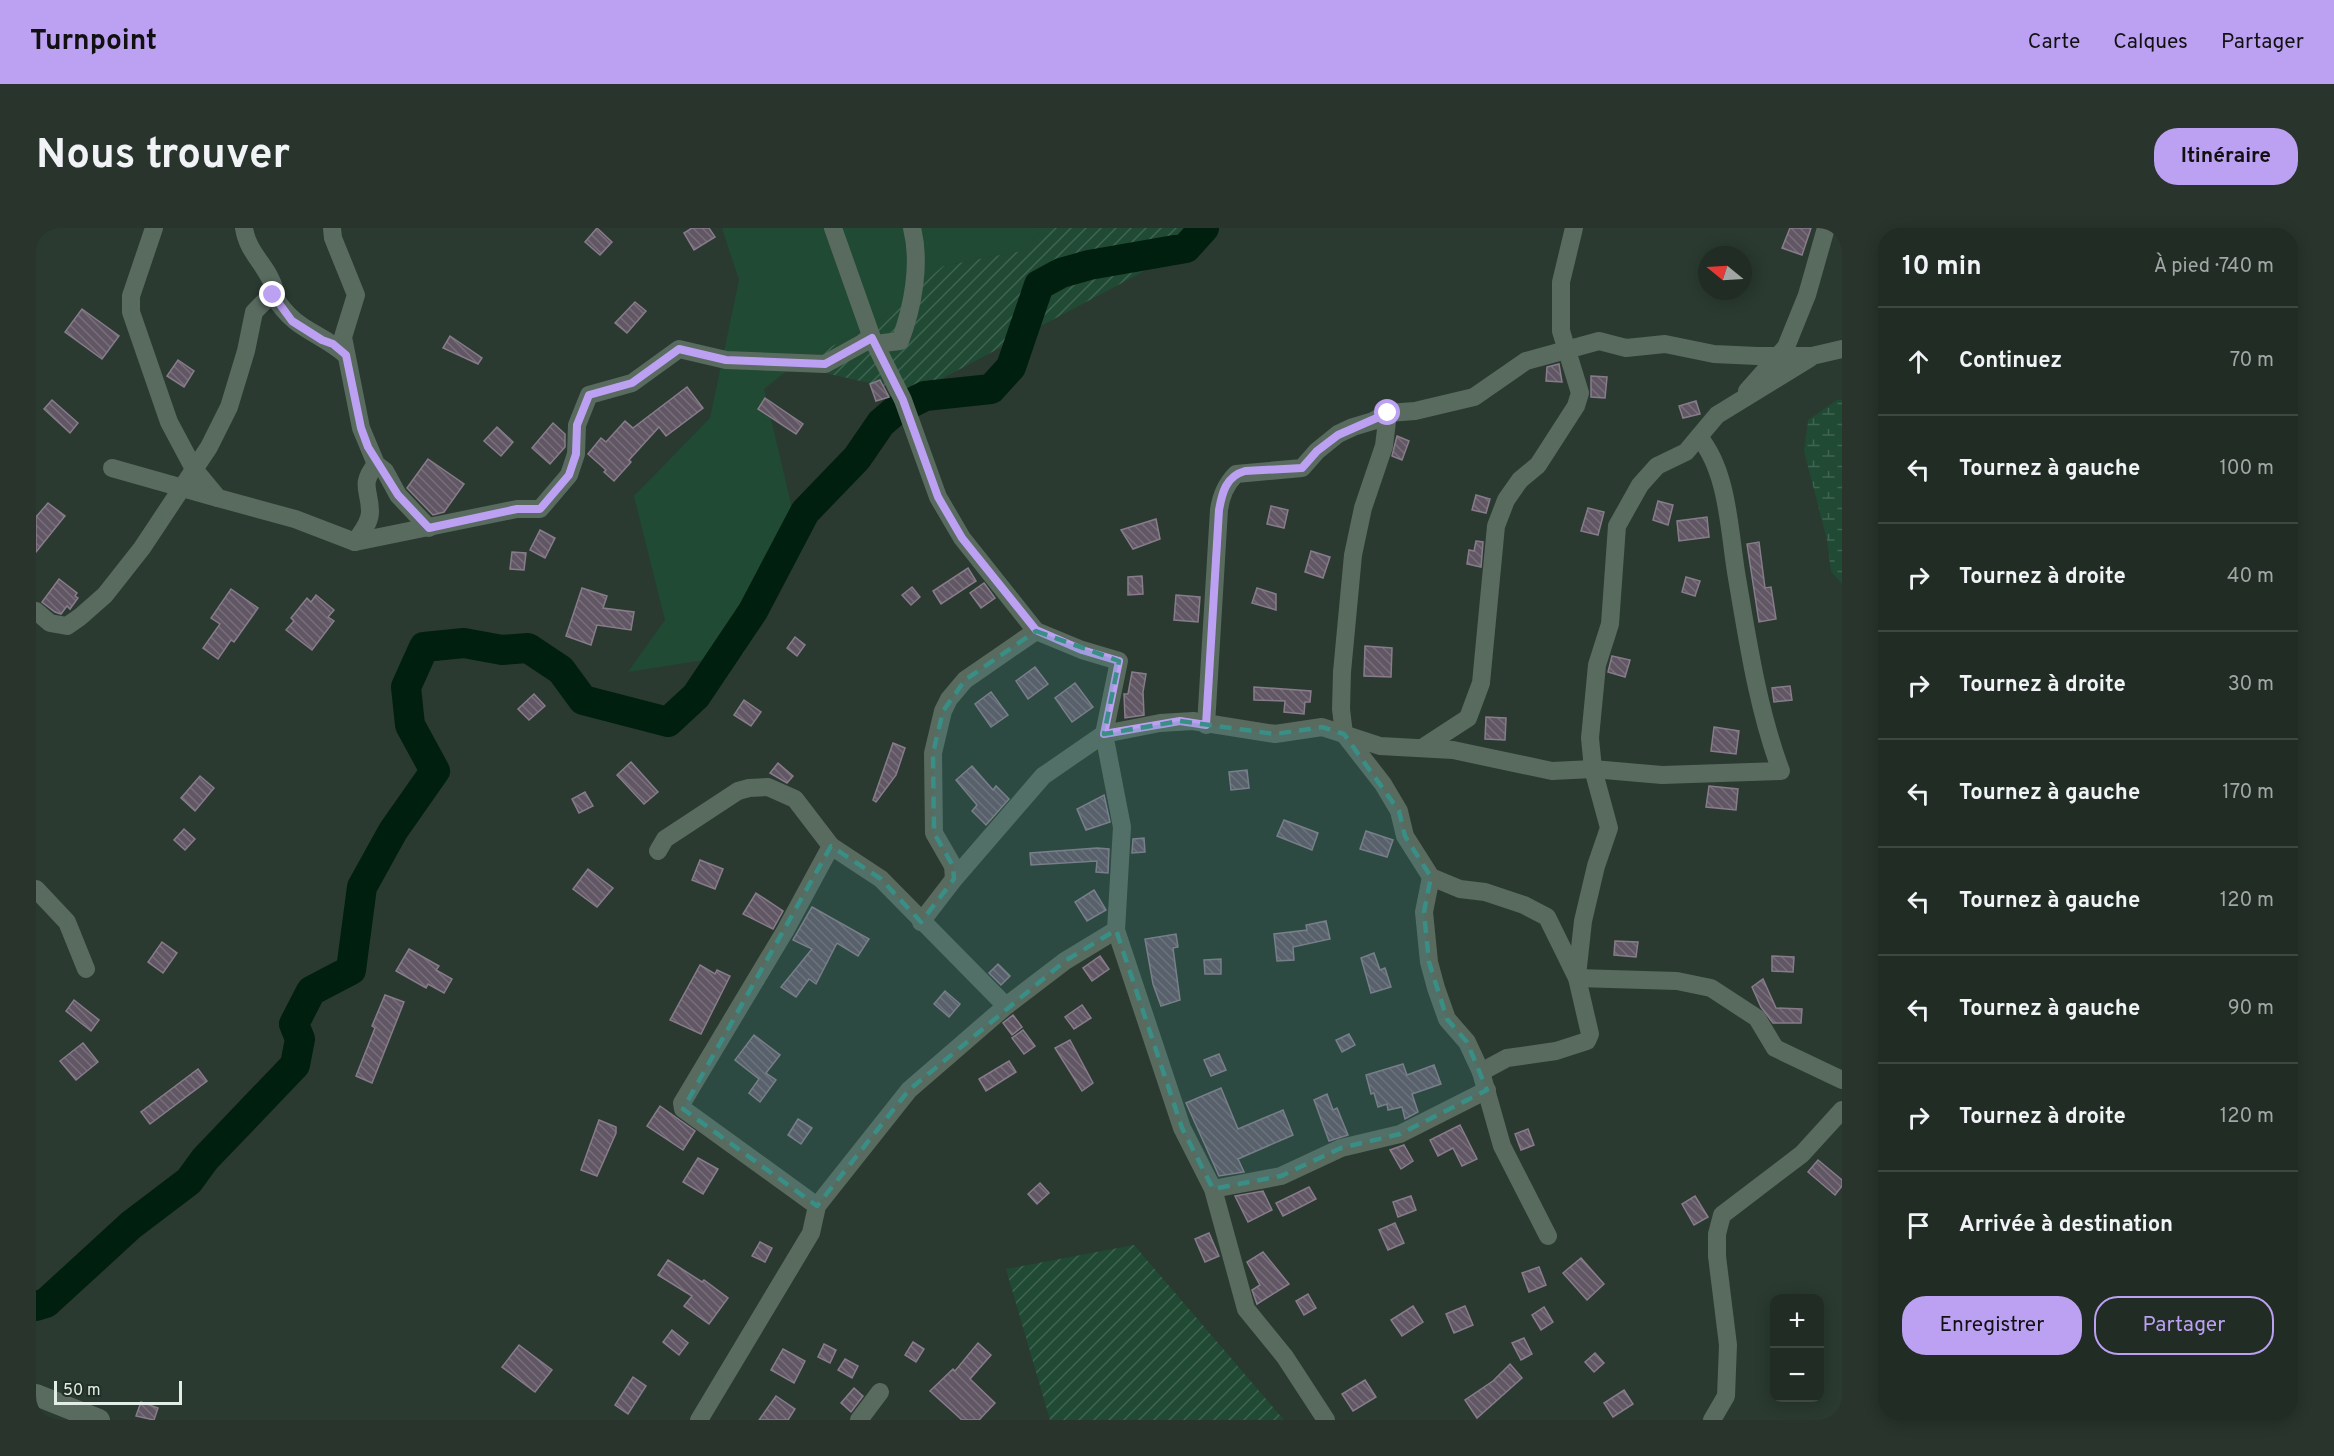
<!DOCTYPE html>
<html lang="fr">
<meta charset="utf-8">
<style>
:root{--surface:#202c24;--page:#28342c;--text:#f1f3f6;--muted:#a2a7a6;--line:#3d4841;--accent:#bca0f2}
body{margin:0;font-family:Overpass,sans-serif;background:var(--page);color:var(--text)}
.controls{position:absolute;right:18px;bottom:18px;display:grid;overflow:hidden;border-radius:12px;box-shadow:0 3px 15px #0003}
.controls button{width:54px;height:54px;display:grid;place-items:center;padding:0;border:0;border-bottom:2px solid var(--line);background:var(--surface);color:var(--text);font:30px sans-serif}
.compass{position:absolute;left:1662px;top:18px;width:54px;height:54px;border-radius:50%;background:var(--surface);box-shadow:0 3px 15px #0003;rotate:288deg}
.scale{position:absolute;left:18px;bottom:15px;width:128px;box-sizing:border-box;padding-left:6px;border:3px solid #e3ede7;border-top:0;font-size:16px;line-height:21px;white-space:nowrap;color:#e3ede7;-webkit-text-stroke:4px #202f26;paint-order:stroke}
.stop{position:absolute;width:18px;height:18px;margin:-14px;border:4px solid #bca0f2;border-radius:50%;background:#fff}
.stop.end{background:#bca0f2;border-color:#fff;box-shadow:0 2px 6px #0008}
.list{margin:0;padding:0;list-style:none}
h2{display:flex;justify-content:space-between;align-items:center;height:78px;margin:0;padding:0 24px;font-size:26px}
h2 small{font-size:20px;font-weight:400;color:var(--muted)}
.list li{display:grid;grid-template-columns:39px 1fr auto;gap:18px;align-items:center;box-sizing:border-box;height:108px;padding:0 24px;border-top:2px solid var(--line)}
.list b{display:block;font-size:22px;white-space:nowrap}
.list em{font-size:20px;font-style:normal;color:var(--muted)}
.actions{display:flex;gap:12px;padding:18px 24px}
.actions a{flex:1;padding:14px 0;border:2px solid var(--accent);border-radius:24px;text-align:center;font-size:21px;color:var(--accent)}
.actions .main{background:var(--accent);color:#111}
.icon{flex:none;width:33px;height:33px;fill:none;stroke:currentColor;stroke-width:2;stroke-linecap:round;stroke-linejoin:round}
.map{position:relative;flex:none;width:1806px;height:1192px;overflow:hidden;border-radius:24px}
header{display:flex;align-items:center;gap:36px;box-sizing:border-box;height:84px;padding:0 30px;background:var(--accent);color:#111}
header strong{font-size:28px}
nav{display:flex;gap:33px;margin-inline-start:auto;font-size:21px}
.intro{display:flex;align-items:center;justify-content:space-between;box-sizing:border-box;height:144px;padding:0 36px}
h1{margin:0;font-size:42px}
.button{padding:15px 27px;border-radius:24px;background:var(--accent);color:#111;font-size:21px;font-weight:700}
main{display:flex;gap:36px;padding:0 36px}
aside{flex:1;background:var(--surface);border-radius:24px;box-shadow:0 3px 15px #0003}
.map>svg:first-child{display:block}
</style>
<header>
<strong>Turnpoint</strong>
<nav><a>Carte</a><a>Calques</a><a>Partager</a></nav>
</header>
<div class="intro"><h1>Nous trouver</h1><a class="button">Itinéraire</a></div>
<main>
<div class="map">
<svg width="1806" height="1192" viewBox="0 0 1806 1192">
<defs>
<pattern id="wetland-marsh" width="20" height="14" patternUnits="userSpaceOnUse" patternTransform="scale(1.5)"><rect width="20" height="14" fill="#204a33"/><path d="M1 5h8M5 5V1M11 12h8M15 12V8" fill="none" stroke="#406451"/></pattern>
<pattern id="garden-furrows" width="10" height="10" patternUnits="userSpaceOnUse" patternTransform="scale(1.5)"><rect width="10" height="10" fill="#204a33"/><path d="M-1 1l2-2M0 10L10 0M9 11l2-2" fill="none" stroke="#406451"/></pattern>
<pattern id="building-back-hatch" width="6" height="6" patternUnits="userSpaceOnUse" patternTransform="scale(1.5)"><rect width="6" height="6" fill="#615664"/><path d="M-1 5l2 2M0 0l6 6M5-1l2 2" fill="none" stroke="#786f7a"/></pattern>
</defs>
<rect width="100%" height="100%" fill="#2a3a30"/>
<!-- grass -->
<polygon fill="#204a33" points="686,0 1006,0 990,22 907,38 839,96 757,138 728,161 766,323 707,426 592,444 629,392 598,268 674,190 703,52"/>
<!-- wetland -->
<polygon fill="url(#wetland-marsh)" points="1801,172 1806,172 1806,356 1795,343 1791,312 1768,223 1772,192"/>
<!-- garden -->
<g fill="url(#garden-furrows)">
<polygon points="1006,0 1183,0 1178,6 879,165 757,138 839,96 907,38 990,22"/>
<polygon points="1098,1017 1248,1192 1014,1192 970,1041"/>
</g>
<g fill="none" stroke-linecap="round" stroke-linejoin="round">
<!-- river -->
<polyline stroke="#001f0e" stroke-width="30" points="0,1078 10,1075 95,997 153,953 169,931 259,837 264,811 258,796 275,763 315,742 326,659 357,603 399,543 374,497 370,459 388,419 428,415 466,422 492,420 525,442 547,472 632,494 660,468 717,383 769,284 821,230 845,195 859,183 889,168 955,161 975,139 1003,57 1025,45 1053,37 1150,20 1168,0"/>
</g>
<!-- building -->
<g fill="url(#building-back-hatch)" stroke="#887c8b" stroke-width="1.5">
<polygon points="561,0 576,14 564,27 549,14"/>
<polygon points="656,0 673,0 679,9 658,22 648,5"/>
<polygon points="1754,0 1775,0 1766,27 1746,20"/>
<polygon points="599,74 610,83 591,105 579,95"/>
<polygon points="46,81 83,108 66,131 29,104"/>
<polygon points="414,108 446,130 442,136 407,120"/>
<polygon points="142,132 158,143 148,159 131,148"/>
<polygon points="1523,136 1526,154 1510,153 1511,139"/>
<polygon points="1555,148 1571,149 1569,170 1555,169"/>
<polygon points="844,152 853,169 840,173 834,156"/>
<polygon points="651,159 667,180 630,208 623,199 593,232 595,234 578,253 568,244 570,242 552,226 565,210 570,214 589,193 597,200"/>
<polygon points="729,170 767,196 760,206 722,181"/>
<polygon points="16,172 42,195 34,205 8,181"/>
<polygon points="1660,173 1664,186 1647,190 1643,178"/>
<polygon points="517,195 529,206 529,219 514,236 496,220"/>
<polygon points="461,199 477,214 465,228 448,213"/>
<polygon points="1361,208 1373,213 1366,232 1356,228"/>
<polygon points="392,231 428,256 408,284 397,287 371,260"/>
<polygon points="1440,267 1454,271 1450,285 1436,282"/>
<polygon points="1622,273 1637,277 1632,297 1617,292"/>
<polygon points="12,275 29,288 0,324 0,289"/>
<polygon points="1235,278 1252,282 1248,300 1231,296"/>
<polygon points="1552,280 1568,284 1562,307 1545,303"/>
<polygon points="1671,289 1673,309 1643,313 1641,293"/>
<polygon points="1120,291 1124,311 1097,321 1085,302"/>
<polygon points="504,302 519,310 509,330 494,322"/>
<polygon points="1440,313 1447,314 1445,339 1431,336 1433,322 1438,323"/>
<polygon points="1723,314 1729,360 1735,359 1740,391 1723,394 1711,316"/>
<polygon points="1275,323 1294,329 1287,350 1269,344"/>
<polygon points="476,324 490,325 488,342 474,341"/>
<polygon points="932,340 940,353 905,376 897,363"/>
<polygon points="1106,348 1107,366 1092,367 1092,349"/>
<polygon points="1650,349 1664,353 1659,368 1646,364"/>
<polygon points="23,351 41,365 39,368 42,370 34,381 31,378 25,386 19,384 6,374"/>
<polygon points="948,355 959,370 945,380 934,365"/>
<polygon points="876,359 884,369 875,377 866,367"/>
<polygon points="546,360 571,368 567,380 598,384 595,402 561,397 555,417 530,408"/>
<polygon points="1221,360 1240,366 1240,382 1216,375"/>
<polygon points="195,361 222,380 198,414 195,412 182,431 167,420 184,396 175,390"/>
<polygon points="280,367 298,382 292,389 298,393 276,422 250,402 258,393 255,390 271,370 275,374"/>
<polygon points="1140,367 1164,369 1162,394 1138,392"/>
<polygon points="759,409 769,417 761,428 751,420"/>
<polygon points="1329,418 1356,420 1355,449 1328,448"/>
<polygon points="1576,428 1594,432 1589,449 1572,444"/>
<polygon points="999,439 1012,456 992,471 980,453"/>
<polygon points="1096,444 1110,446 1107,464 1108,487 1089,490 1088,466 1092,466"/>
<polygon points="1039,455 1057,479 1036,494 1019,470"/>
<polygon points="1754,458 1756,472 1738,474 1736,460"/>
<polygon points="1218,459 1275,463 1274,474 1269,474 1268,486 1248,484 1249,473 1218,472"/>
<polygon points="955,464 972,487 955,499 939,476"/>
<polygon points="498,466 509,478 493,492 482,481"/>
<polygon points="708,472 725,484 715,498 698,487"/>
<polygon points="1450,489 1470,490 1469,512 1449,511"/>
<polygon points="1678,499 1703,503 1700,526 1675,523"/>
<polygon points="857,515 869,520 860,547 840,574 837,572"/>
<polygon points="595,534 622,564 608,576 581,547"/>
<polygon points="742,535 757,548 751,555 734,545"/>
<polygon points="936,538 957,562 960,558 973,571 950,597 936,583 941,577 920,552"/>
<polygon points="1211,542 1213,560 1195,562 1193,544"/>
<polygon points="164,548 178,560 159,583 145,570"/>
<polygon points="1673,558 1702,561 1700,582 1670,579"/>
<polygon points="549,564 557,578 543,585 536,571"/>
<polygon points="1068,567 1074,594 1050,602 1041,581"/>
<polygon points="1248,592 1282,605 1276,622 1241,608"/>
<polygon points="148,601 159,611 149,622 138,612"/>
<polygon points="1330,603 1357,612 1351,629 1324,621"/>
<polygon points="1108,610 1109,624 1096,625 1097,611"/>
<polygon points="1061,620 1073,621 1072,645 1060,644 1061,633 995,637 994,625"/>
<polygon points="664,632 687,641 679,661 656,652"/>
<polygon points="552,641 577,660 561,679 537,661"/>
<polygon points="1058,662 1070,682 1051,693 1039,674"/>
<polygon points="720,665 747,683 737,701 707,686"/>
<polygon points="776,679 833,711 822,728 801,715 780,756 773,751 760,769 745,759 776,721 757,712"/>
<polygon points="1290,693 1294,711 1257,719 1258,732 1241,733 1238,706 1271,702 1270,697"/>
<polygon points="1140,706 1142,719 1137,720 1144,772 1125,778 1117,756 1109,711"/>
<polygon points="1579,713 1602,714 1600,729 1578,727"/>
<polygon points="126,714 141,725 127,745 112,734"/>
<polygon points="373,721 403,738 400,742 416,751 408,765 392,756 390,760 360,743"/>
<polygon points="1338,725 1344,742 1349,740 1355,759 1335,765 1325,730"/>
<polygon points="1064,728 1073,741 1056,753 1047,740"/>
<polygon points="1736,728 1758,729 1757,744 1736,743"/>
<polygon points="1185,731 1185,746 1169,746 1168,732"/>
<polygon points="962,736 974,748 965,757 953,745"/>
<polygon points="664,737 679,746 681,742 694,748 665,806 634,792"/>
<polygon points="1727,751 1740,780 1766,781 1765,795 1737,795 1725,779 1716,759"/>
<polygon points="909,763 924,776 913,789 898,776"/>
<polygon points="349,767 368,774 336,855 320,848 339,800 336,798"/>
<polygon points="38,772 63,792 55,803 30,783"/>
<polygon points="1046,777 1055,790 1038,801 1029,789"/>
<polygon points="977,787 986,799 976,807 967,795"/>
<polygon points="987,802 999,818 988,826 976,810"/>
<polygon points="1313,806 1319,817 1306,824 1300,812"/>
<polygon points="718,807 744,827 730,845 740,852 724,874 713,865 723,851 699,832"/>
<polygon points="1034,812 1057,855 1046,863 1019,820"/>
<polygon points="47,815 62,834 40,852 24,833"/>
<polygon points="1183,826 1190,842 1175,848 1168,832"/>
<polygon points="973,833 980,844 950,863 943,851"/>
<polygon points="1367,836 1371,847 1398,837 1405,856 1376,866 1382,884 1369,891 1366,879 1352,882 1351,876 1342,879 1338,865 1335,866 1330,847"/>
<polygon points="162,841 171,853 114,896 105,884"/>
<polygon points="1185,860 1202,901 1247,882 1257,907 1202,931 1208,944 1183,948 1150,875"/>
<polygon points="1291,866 1297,882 1301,880 1312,907 1293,913 1278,872"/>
<polygon points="624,878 659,903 647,922 611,898"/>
<polygon points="762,891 776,900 765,916 752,907"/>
<polygon points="563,892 580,899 580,905 561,948 545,942"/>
<polygon points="1424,897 1441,931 1426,938 1417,920 1402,928 1394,912"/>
<polygon points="1492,901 1498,917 1485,922 1479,906"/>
<polygon points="1368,917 1377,933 1365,941 1354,922"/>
<polygon points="662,930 682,941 667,966 647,954"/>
<polygon points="1782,932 1806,952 1806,958 1799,967 1772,944"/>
<polygon points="1004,955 1013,965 1001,976 992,966"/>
<polygon points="1273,959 1280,971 1247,988 1240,975"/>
<polygon points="1227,963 1236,982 1212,994 1199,968"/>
<polygon points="1375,968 1380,982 1362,989 1357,974"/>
<polygon points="1659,968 1672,989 1658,997 1646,976"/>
<polygon points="1359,995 1368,1015 1352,1022 1343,1002"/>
<polygon points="1173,1005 1183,1028 1169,1034 1159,1011"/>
<polygon points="724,1014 736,1020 729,1034 716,1028"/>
<polygon points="1227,1024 1253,1056 1221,1076 1216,1062 1224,1057 1211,1034"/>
<polygon points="1545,1030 1568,1056 1551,1072 1527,1045"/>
<polygon points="632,1032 666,1054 668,1052 692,1070 673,1096 648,1078 656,1068 622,1047"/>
<polygon points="1503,1039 1510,1057 1493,1064 1486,1045"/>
<polygon points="1272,1066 1280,1080 1268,1087 1260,1073"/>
<polygon points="1377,1078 1387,1094 1366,1108 1355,1092"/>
<polygon points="1429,1078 1437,1097 1418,1105 1410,1086"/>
<polygon points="1508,1079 1517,1094 1505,1102 1496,1087"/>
<polygon points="636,1102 652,1115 643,1127 627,1114"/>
<polygon points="1488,1110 1496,1126 1485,1132 1476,1115"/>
<polygon points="877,1114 888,1121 880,1134 869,1127"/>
<polygon points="942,1115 955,1127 934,1151 959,1175 943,1192 926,1192 894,1163 917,1141 919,1143"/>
<polygon points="788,1116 800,1122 794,1135 782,1129"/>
<polygon points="483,1117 516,1142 499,1164 466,1139"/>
<polygon points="747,1121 769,1133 758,1155 735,1142"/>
<polygon points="1559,1125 1568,1135 1558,1144 1549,1134"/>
<polygon points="809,1131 822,1138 816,1150 802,1142"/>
<polygon points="1474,1136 1486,1150 1441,1190 1429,1172 1457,1153"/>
<polygon points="597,1149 610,1158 592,1186 579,1177"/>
<polygon points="1329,1152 1340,1169 1317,1183 1306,1166"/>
<polygon points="818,1160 827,1168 815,1184 805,1175"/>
<polygon points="1588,1162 1597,1176 1577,1189 1568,1175"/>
<polygon points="740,1168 759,1181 752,1192 723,1192"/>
<polygon points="105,1174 122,1180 118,1192 100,1188"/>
</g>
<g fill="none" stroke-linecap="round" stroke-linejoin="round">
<!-- minor -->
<g stroke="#596a5f" stroke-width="18">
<polyline points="118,0 95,68 95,84 133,194 158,241 182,270 259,291 319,314 481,281 504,281 533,247 540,226 541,197 553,167 596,155 643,121 690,132 789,136 836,110"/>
<polyline points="296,0 297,10 320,67 307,109 325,200 340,236 349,243 362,267 393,300"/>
<polyline points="797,0 836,110 867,172 902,269 926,310 1000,403 1046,422 1083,433 1068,506 1086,599 1080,702 1146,900 1177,961 1210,1081 1249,1129 1290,1192"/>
<path d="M237 67C260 104 281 102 310 127"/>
<path d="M839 116 864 113C877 79 885 35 876 0"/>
<polyline points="1711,163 1750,119 1771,67 1790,0"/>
<polyline points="1352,185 1348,218 1327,280 1317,327 1306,444 1305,481 1308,506 1347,556 1363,583 1369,608 1395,649 1424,661 1449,664 1488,677 1511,689 1541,750 1554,806 1551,813 1520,823 1471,830 1445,844"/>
<polyline points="76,240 182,270"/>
<path d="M319 314C325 305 334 295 334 284 334 261 323 258 340 236"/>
<path d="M0 383 14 395 31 398 44 389 69 367 106 320 173 219 193 179 210 123 218 84 239 63C233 38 212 27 208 0"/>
<path d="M1170 497 1183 282C1185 268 1189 257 1200 246L1266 240 1281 223 1302 206 1317 199 1337 193 1352 185 1379 183 1438 169 1490 133 1563 113 1590 120 1629 116 1678 126 1721 128H1776L1806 121"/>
<polyline points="1386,520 1432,490 1445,455 1460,298 1470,272 1484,252 1502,237 1540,178 1544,165 1525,103 1525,54 1538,0"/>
<polyline points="622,623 629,611 702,563 713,560 732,559 759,571 795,618 845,651 970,778"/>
<polyline points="1395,649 1388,684 1393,734 1400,760 1411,791 1431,814 1445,844 1466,918 1512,1008"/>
<polyline points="918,651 917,638 898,605 897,525 907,483 913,471 929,452 1000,403"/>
<polyline points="0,661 31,694 50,741"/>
<path d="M885 694 918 651 1007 548 1068 506 1124 495 1157 493 1239 506 1286 499 1344 518 1417 522 1516 543 1557 541 1626 547 1745 543C1722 482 1712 414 1701 350 1693 305 1693 245 1663 209"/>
<polyline points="1541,748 1547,693 1560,638 1573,600 1557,541 1554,510 1561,437 1574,396 1581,298 1604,257 1621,238 1650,224 1681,187 1774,130"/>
<polyline points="1541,750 1641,753 1675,760 1721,790 1739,820 1806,852"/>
<polyline points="1177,961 1245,948 1305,920 1364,906 1451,862"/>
<polyline points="781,978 647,881 646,875 749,703 795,618"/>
<polyline points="663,1192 775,1005 781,978 873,862 970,778 1029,733 1080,702"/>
<polyline points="823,1192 844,1164"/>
<polyline points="1676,1192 1690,1168 1692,1117 1681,1028 1681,1006 1686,987 1766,926 1806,882"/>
</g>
<!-- tertiary -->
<polyline stroke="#596a5f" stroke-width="22" points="0,1167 63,1192"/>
</g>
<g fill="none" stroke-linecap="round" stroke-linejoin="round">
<!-- route -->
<path stroke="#bca0f2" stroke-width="8" d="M237 67 256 93 286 112 297 116 310 127 325 200 332 219 362 267 393 300 481 281H504L533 247 540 226 541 197 553 167 596 155 643 121 690 132 789 136 836 110 867 172 902 269 926 310 1000 402 1046 422 1083 433 1068 506 1144 493 1170 497 1183 282C1186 265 1190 248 1209 243L1266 240 1281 223 1302 207 1352 185"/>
</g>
<!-- marked area -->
<path fill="#398e86" fill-opacity="0.2" stroke="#398e86" stroke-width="4.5" stroke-dasharray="12 8" stroke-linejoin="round" d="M1000 403 1083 433 1068 506 1144 493 1239 506 1286 499 1308 506 1363 583 1369 608 1395 649 1388 684 1393 734 1411 791 1431 814 1451 862 1364 906 1305 920 1245 948 1177 961 1146 900 1080 702 1029 733 873 862 781 978 647 881 795 618 845 651 885 694 918 651 917 638 898 605 897 525 907 483 929 452Z"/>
</svg>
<div class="controls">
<button>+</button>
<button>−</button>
</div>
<svg class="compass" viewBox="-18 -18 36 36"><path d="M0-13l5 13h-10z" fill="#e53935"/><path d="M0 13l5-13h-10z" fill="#a2a7a6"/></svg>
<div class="scale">50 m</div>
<div class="stop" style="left:1352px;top:185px"></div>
<div class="stop end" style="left:237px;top:67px"></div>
</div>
<aside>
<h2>10 min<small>À pied · 740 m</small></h2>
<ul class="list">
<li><svg class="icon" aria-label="ahead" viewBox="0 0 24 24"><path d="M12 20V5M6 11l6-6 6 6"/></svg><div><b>Continuez</b></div><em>70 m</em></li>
<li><svg class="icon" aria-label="left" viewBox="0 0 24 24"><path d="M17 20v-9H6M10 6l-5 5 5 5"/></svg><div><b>Tournez à gauche</b></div><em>100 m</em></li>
<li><svg class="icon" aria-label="right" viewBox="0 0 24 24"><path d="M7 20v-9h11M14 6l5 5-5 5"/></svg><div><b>Tournez à droite</b></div><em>40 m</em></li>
<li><svg class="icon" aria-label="right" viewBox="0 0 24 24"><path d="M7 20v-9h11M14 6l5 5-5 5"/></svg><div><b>Tournez à droite</b></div><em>30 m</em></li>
<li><svg class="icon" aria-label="left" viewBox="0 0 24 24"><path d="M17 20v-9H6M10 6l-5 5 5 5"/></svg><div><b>Tournez à gauche</b></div><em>170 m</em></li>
<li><svg class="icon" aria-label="left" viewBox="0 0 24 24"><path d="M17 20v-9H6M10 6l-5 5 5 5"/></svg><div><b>Tournez à gauche</b></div><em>120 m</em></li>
<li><svg class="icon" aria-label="left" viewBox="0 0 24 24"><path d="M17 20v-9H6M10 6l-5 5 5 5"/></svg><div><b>Tournez à gauche</b></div><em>90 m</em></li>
<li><svg class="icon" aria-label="right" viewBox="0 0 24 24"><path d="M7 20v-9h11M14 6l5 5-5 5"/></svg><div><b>Tournez à droite</b></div><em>120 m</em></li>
<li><svg class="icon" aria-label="arrive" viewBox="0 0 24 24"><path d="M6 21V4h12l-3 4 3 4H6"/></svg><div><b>Arrivée à destination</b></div></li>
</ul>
<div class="actions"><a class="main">Enregistrer</a><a>Partager</a></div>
</aside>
</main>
